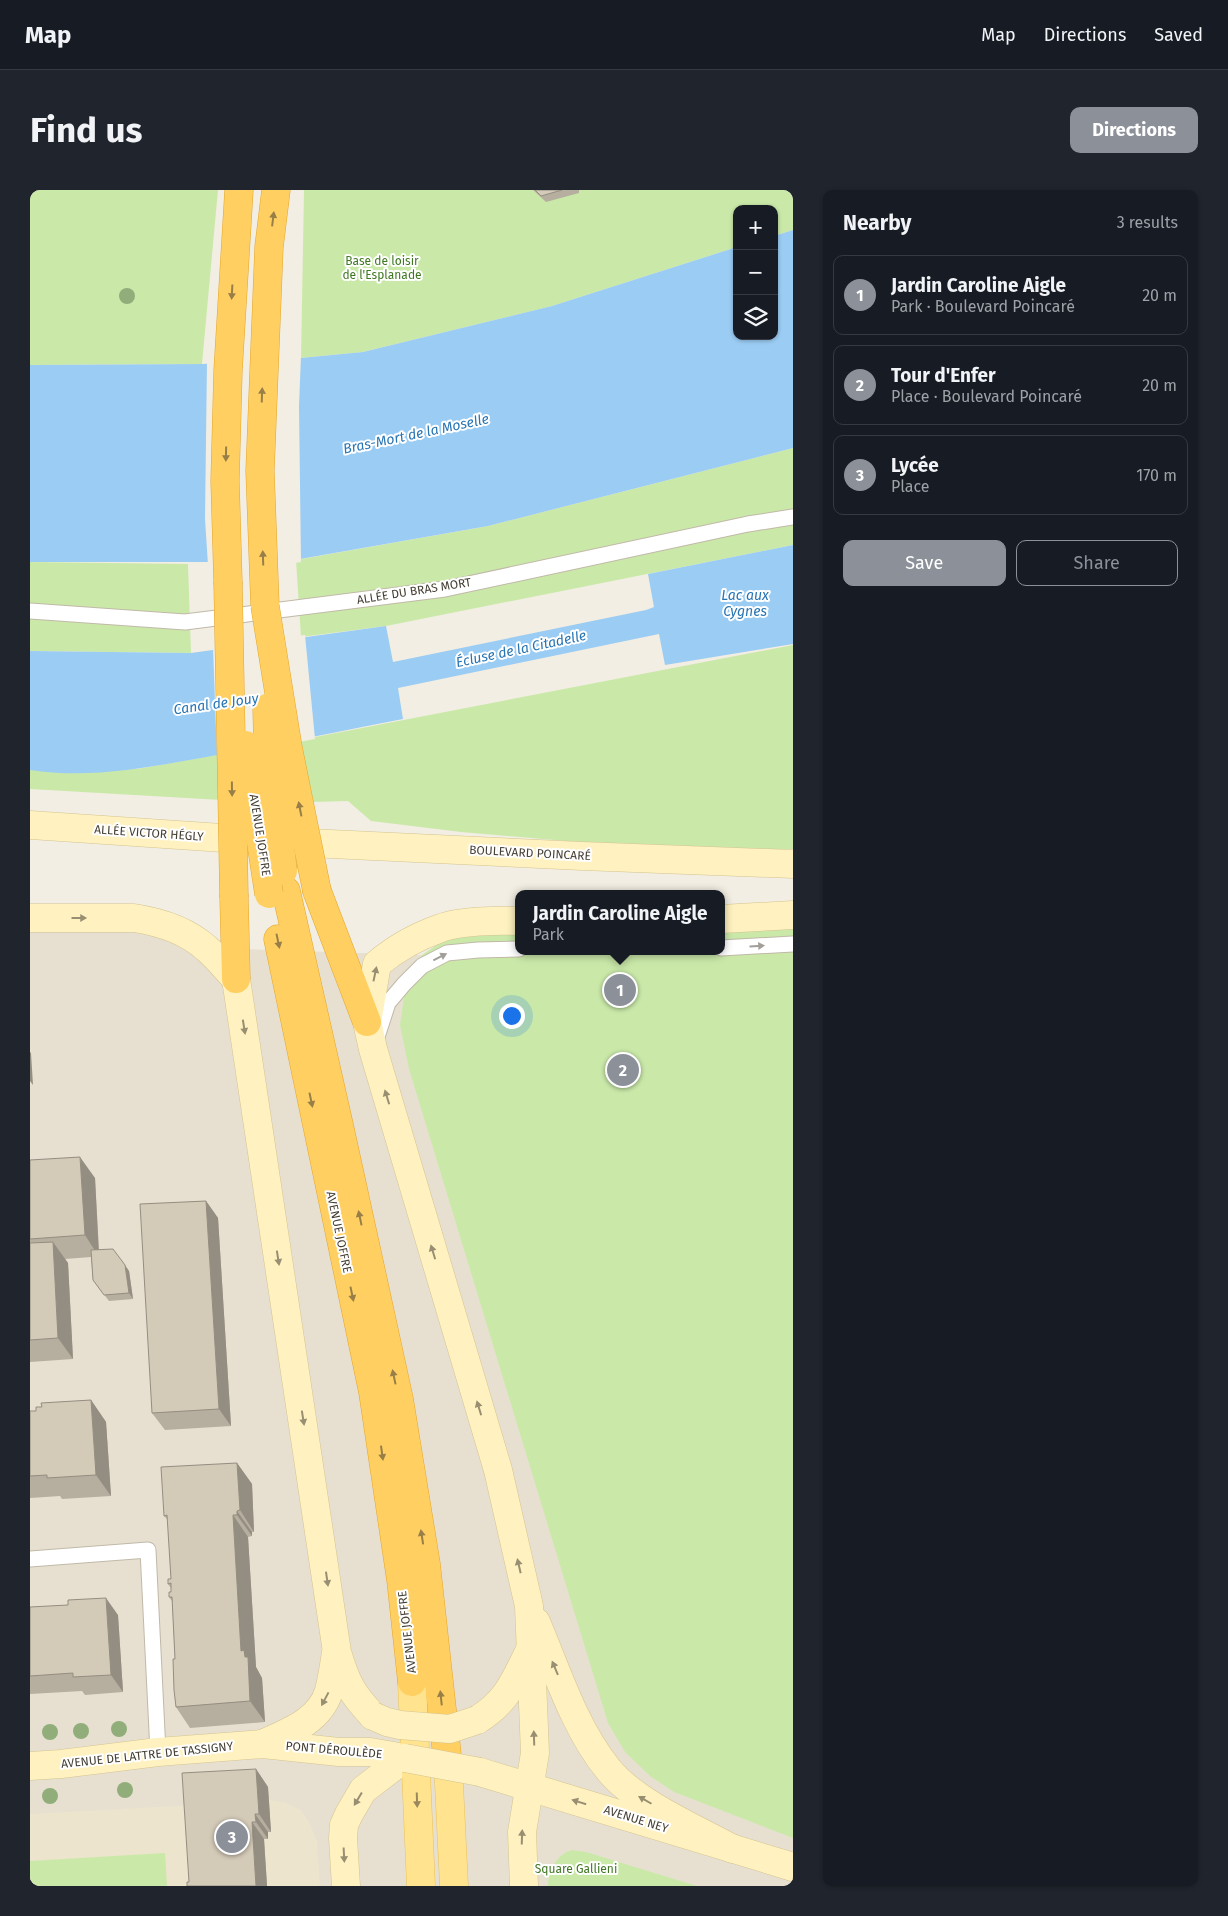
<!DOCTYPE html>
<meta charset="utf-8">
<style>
:root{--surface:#171b24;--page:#20242c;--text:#f1f3f6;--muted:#9ea1a6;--line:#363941;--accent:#8c9099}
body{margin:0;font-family:"Fira Sans",sans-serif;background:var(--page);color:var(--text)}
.controls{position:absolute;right:15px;top:15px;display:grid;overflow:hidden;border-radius:10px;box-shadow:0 1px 4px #0004}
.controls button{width:45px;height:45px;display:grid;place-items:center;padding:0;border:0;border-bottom:1px solid var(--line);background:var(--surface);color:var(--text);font:25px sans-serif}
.you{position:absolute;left:481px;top:825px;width:18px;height:18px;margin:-12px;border:4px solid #fff;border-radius:50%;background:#1a73e8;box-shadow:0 0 0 8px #1a73e833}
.badge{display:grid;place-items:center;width:32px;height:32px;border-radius:50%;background:var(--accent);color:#fff;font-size:16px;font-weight:700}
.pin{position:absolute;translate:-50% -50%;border:2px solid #fff;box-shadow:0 1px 5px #0006}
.popup{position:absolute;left:485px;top:700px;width:210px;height:65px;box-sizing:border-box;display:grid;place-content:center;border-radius:10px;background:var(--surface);filter:drop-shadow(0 1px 4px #0005);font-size:16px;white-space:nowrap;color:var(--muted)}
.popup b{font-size:19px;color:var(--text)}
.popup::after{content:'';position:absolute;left:50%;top:100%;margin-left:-10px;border:10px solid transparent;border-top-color:var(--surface)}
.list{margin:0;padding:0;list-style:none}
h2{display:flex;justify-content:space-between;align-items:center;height:65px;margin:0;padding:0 20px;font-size:21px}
h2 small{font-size:16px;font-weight:400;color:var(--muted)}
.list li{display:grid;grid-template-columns:32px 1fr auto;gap:15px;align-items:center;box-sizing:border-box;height:80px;margin:0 10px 10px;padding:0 10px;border:1px solid var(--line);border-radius:10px}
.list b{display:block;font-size:19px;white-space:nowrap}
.list p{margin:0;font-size:16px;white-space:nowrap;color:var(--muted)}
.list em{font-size:16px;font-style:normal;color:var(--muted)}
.actions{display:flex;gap:10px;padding:15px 20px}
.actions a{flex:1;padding:11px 0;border:1px solid var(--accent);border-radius:10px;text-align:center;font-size:18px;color:var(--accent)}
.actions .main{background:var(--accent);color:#fff}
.icon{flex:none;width:28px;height:28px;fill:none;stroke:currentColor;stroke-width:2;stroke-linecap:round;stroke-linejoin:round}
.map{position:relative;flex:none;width:763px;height:1696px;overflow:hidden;border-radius:10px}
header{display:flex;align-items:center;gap:30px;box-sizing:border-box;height:70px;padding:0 25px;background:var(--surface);border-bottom:1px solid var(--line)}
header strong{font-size:24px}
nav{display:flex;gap:28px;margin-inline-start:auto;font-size:18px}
.intro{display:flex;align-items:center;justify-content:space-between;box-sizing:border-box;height:120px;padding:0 30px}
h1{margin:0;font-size:35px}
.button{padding:12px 22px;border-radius:10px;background:var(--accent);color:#fff;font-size:18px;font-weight:700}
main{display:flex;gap:30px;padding:0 30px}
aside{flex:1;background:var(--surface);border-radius:10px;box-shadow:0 1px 4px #0004}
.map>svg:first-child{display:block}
</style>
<header>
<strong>Map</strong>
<nav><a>Map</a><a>Directions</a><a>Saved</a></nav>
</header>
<div class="intro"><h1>Find us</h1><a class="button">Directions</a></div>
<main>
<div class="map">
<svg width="763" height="1696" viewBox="0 0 763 1696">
<rect width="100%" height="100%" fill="#f2eee3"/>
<!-- residential -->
<polygon fill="#e7e0d1" points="763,714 763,1696 0,1696 0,719 102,723 176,758 392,765 426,742 489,761 691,761"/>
<!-- education -->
<polygon fill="#ece4cc" points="238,1597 239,1610 254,1612 271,1620 280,1634 287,1652 290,1696 0,1696 0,1624 164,1615"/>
<!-- green -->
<g fill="#cae9a9">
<polygon points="0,0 188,0 172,174 0,175"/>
<polygon points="274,0 763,0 763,40 744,46 744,19 707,19 707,57 522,116 333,162 271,168"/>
<polygon points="763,258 763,355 356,436 271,447 266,370 458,336"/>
<polygon points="0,372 158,374 161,463 0,461"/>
<polygon points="763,455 763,659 629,659 431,642 341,631 318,611 245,613 0,599 0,580 107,579 254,553"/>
<polygon points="763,714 763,1648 644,1602 620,1586 595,1562 578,1533 379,879 370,835 375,800 392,765 426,742 489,725 489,761 691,761 691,717"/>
<path d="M542 1660 556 1662 667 1696H518C518 1680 527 1664 542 1660Z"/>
<polygon points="135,1663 137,1696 0,1696 0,1671"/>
</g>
<!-- water -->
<g fill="#9bccf3">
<polygon points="763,40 763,258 458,336 253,372 0,372 0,175 173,174 271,168 333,162 522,116 707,57 707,146 744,146 744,46"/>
<path d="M763 355V454L635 475 629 444 368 498 373 529C306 542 238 556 171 568 114 578 58 589 0 580V461L161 463 356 436 363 472 616 420 624 417 618 384Z"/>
</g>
<!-- pier -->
<g fill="#f2eee3">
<polygon points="271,166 269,216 271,372 253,375 178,375 175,329 177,171"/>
<polygon points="275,445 285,549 187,567 183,457"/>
</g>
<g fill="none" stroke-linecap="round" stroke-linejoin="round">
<!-- lane casing -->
<g stroke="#c1b9a8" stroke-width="17">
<g id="lane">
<polyline points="0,421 155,432 415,399 718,334 763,327"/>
<polyline points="691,758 763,754"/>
<polyline points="345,853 358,813 374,794 392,776 417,763 448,760 489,759"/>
<polyline points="0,1369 118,1360 128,1562"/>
</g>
</g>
<!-- secondary casing -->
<g stroke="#d4c490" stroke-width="29">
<g id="secondary">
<polyline points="0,635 237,651 552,666 763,674"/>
<path d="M0 728H104C130 732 156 740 176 758 187 767 196 779 206 789L307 1462C316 1492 321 1503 343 1526"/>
<polyline points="691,729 763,725"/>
<path d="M489 731C469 730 429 731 411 738 388 746 366 758 347 774L337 832 343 859 468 1280 499 1416 505 1563 492 1642 494 1696"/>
<path d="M506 1432C527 1481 544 1537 578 1579 605 1613 665 1638 703 1659"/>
<path d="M447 1530C478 1511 484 1491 500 1460"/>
<path d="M234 1553C259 1542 290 1531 299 1501 302 1489 304 1476 306 1463"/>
<polyline points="0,1576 31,1574 128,1562 233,1554 309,1562 340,1562 375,1568"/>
<polyline points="450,1582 763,1677"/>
<polyline points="316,1696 313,1648 314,1635 319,1624 333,1600 375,1568"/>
</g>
</g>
<!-- primary casing -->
<g stroke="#e9c25b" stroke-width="29">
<g id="primary">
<polyline points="382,1492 391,1696"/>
<polyline points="418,1574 424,1696"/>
</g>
</g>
<!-- highway casing -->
<g stroke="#e4a62b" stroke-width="29">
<g id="highway">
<polyline points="198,392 195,291 198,181 209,0"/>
<polyline points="235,416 230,281 239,57 246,0"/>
<polyline points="256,701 309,935 369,1209 396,1374 418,1574"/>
<polyline points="287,701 337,832"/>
<polyline points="204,707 206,789"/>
<polyline points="248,749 343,1202 371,1390 382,1492"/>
</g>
</g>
<!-- lane -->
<use href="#lane" stroke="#fff" stroke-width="15"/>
<!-- secondary -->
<use href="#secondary" stroke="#fff2c0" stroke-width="28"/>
<!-- primary -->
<use href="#primary" stroke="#ffe38f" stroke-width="28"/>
<!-- highway -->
<use href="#highway" stroke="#ffcf61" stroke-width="28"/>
<!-- secondary-bridge casing -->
<g stroke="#d4c490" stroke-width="29" stroke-linecap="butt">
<g id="secondary-bridge">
<polyline points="343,1526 357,1532 370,1535 420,1539 447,1530"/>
<polyline points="375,1568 450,1582"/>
</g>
</g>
<!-- highway-bridge casing -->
<g stroke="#e4a62b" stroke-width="29" stroke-linecap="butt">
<g id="highway-bridge">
<polyline points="198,392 204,707"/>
<polyline points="235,416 258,558 287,701"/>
<polyline points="237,518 238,559 253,681"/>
<polyline points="216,555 239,704"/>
</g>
</g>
<!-- secondary-bridge -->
<use href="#secondary-bridge" stroke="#fff2c0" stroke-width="28"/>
<!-- highway-bridge -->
<use href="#highway-bridge" stroke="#ffcf61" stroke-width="28"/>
</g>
<!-- trees -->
<g fill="#91ad7a">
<circle cx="97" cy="106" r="8"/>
<circle cx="89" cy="1539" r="8"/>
<circle cx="51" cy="1541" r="8"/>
<circle cx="20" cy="1542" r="8"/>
<circle cx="95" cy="1600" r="8"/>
<circle cx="20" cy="1606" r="8"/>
</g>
<!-- wall -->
<g fill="#b6ae9e">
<polygon points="503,0 549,0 549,3 516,12"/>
<polygon points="0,970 65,988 69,1060 99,1081 103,1109 79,1111 63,1090 61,1067 35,1069 38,1073 43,1169 0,1172"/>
<polygon points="176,1011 188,1028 201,1236 135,1240 122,1223"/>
<polygon points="61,1210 76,1232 81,1306 32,1309 30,1306 0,1308 0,1221 6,1221 12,1217"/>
<polygon points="207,1273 222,1294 224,1342 222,1342 222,1346 218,1347 226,1477 232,1488 235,1532 160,1538 146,1517 145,1469 142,1411 139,1407 141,1402 141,1398 138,1394 141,1389 138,1330 134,1326"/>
<polygon points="0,1417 88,1425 93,1502 55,1505 52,1501 0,1504"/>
<polygon points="226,1579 238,1597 241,1642 238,1642 238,1649 234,1649 237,1696 158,1696"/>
</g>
<!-- shaded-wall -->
<g fill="#948d81">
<polygon points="0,862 1,863 3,895 0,891"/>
<polygon points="50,967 65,988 69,1067 55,1045"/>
<polygon points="176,1011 188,1028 201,1236 189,1219"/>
<polygon points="23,1052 38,1073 43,1169 28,1148"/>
<polygon points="95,1075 99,1081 103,1109 99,1103"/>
<polygon points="61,1210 76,1232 81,1306 66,1285"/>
<polygon points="207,1273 222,1294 224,1342 210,1320"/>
<polygon points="207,1321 222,1342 222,1346 207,1325"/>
<polygon points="203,1325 218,1347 226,1477 232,1488 235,1532 220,1511 215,1467 211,1461"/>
<polygon points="76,1408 88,1425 93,1502 81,1485"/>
<polygon points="226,1579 238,1597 241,1642 229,1624"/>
<polygon points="225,1624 238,1642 238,1649 226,1632"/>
<polygon points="222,1632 234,1649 237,1696 226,1696"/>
</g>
<!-- building -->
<g fill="#d4cab8" stroke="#948d81">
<polygon points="505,0 532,0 511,6"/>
<polygon points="50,967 55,1045 0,1049 0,970"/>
<polygon points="176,1011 189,1219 122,1223 110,1014"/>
<polygon points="23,1052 28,1148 0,1150 0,1053"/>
<polygon points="83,1059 95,1075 99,1103 74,1105 63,1090 61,1060"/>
<polygon points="61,1210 66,1285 17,1288 17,1285 0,1286 0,1221 6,1221 6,1217 12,1217 11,1213"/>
<polygon points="207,1273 210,1320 207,1321 207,1325 203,1325 211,1461 214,1460 215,1467 218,1467 220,1511 146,1517 144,1500 143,1469 145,1469 142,1407 139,1407 139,1402 141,1402 141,1393 138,1394 138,1389 141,1389 137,1325 134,1326 131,1277"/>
<polygon points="76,1408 81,1485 43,1487 43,1483 0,1486 0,1417 38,1415 38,1410"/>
<polygon points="226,1579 229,1624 225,1624 226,1632 222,1632 226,1696 157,1696 157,1692 159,1692 152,1583"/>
</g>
<!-- one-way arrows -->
<defs><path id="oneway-solid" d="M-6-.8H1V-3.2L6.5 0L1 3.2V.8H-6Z" transform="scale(1.25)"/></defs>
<g fill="#987f48">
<use href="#oneway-solid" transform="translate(243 29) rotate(-83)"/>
<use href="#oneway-solid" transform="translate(202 102) rotate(93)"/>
<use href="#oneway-solid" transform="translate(232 205) rotate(-88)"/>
<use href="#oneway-solid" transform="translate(196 264) rotate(91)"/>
<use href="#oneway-solid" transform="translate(233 368) rotate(-92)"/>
<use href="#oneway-solid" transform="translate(202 599) rotate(89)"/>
<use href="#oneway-solid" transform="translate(270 619) rotate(-101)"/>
<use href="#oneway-solid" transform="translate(248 751) rotate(78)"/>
<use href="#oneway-solid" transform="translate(281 910) rotate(78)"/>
<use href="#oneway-solid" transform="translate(330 1028) rotate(-102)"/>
<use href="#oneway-solid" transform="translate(322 1104) rotate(78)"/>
<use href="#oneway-solid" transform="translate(364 1187) rotate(-102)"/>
<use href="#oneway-solid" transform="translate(352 1263) rotate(82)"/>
<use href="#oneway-solid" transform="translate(392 1347) rotate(-99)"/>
<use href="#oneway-solid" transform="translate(411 1508) rotate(-96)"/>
</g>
<g fill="#988f72">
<use href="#oneway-solid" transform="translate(49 728)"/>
<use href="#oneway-solid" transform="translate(345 784) rotate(-78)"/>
<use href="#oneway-solid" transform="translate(214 837) rotate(81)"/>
<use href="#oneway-solid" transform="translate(357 907) rotate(-107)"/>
<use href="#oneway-solid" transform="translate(403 1062) rotate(-107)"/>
<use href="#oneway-solid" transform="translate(248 1068) rotate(81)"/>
<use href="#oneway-solid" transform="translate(449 1218) rotate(-107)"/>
<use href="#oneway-solid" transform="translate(273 1228) rotate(81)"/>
<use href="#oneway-solid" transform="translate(489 1376) rotate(-103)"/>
<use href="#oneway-solid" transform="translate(297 1389) rotate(82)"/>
<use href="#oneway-solid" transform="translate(525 1478) rotate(-113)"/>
<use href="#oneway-solid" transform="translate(295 1509) rotate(118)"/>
<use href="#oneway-solid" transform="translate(504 1548) rotate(-92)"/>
<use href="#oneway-solid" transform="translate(328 1609) rotate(121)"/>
<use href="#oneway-solid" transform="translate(615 1610) rotate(-150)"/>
<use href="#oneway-solid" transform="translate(549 1612) rotate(-163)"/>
<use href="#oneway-solid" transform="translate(492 1647) rotate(-88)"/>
<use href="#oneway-solid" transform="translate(314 1665) rotate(87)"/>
</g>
<g fill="#a29e99">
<use href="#oneway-solid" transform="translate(727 756) rotate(-3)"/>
<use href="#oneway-solid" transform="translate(410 767) rotate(-27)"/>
</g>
<use fill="#98885c" href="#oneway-solid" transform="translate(387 1610) rotate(88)"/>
<g text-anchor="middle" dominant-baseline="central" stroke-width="4" stroke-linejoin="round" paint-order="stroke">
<!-- park labels -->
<g font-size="12" fill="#417824" stroke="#fff">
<text x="352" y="71">Base de loisir<tspan x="352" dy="14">de l'Esplanade</tspan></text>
<text x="546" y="1679">Square Gallieni</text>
</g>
<!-- street labels -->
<g font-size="12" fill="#443e33" stroke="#fff">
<text transform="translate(384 401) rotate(-9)">ALLÉE DU BRAS MORT</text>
<text transform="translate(119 643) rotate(4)">ALLÉE VICTOR HÉGLY</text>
<text transform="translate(230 645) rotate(81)">AVENUE JOFFRE</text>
<text transform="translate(500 663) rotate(3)">BOULEVARD POINCARÉ</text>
<text transform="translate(309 1042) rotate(78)">AVENUE JOFFRE</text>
<text transform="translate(377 1442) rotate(-97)">AVENUE JOFFRE</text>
<text transform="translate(304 1560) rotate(5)">PONT DÉROULÈDE</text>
<text transform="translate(117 1565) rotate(-6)">AVENUE DE LATTRE DE TASSIGNY</text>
<text transform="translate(606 1629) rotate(17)">AVENUE NEY</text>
</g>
<!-- water labels -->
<g font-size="14" font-style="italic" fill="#2875b4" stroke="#fff">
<text transform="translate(386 244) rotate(-12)">Bras-Mort de la Moselle</text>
<text x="715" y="405">Lac aux<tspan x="715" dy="16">Cygnes</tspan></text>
<text transform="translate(491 459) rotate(-12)">Écluse de la Citadelle</text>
<text transform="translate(186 514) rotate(-8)">Canal de Jouy</text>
</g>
</g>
</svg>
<div class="controls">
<button>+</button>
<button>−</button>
<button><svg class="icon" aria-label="layers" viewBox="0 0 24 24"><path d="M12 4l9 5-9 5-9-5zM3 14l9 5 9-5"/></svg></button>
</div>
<div class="you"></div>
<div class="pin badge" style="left:590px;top:800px">1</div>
<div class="popup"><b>Jardin Caroline Aigle</b>Park</div>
<div class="pin badge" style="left:593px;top:880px">2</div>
<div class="pin badge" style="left:202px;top:1647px">3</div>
</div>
<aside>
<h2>Nearby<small>3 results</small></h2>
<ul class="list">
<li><span class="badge">1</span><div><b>Jardin Caroline Aigle</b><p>Park · Boulevard Poincaré</p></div><em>20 m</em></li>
<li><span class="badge">2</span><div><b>Tour d'Enfer</b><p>Place · Boulevard Poincaré</p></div><em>20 m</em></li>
<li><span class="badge">3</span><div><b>Lycée</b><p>Place</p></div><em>170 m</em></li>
</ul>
<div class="actions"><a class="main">Save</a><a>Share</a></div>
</aside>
</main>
